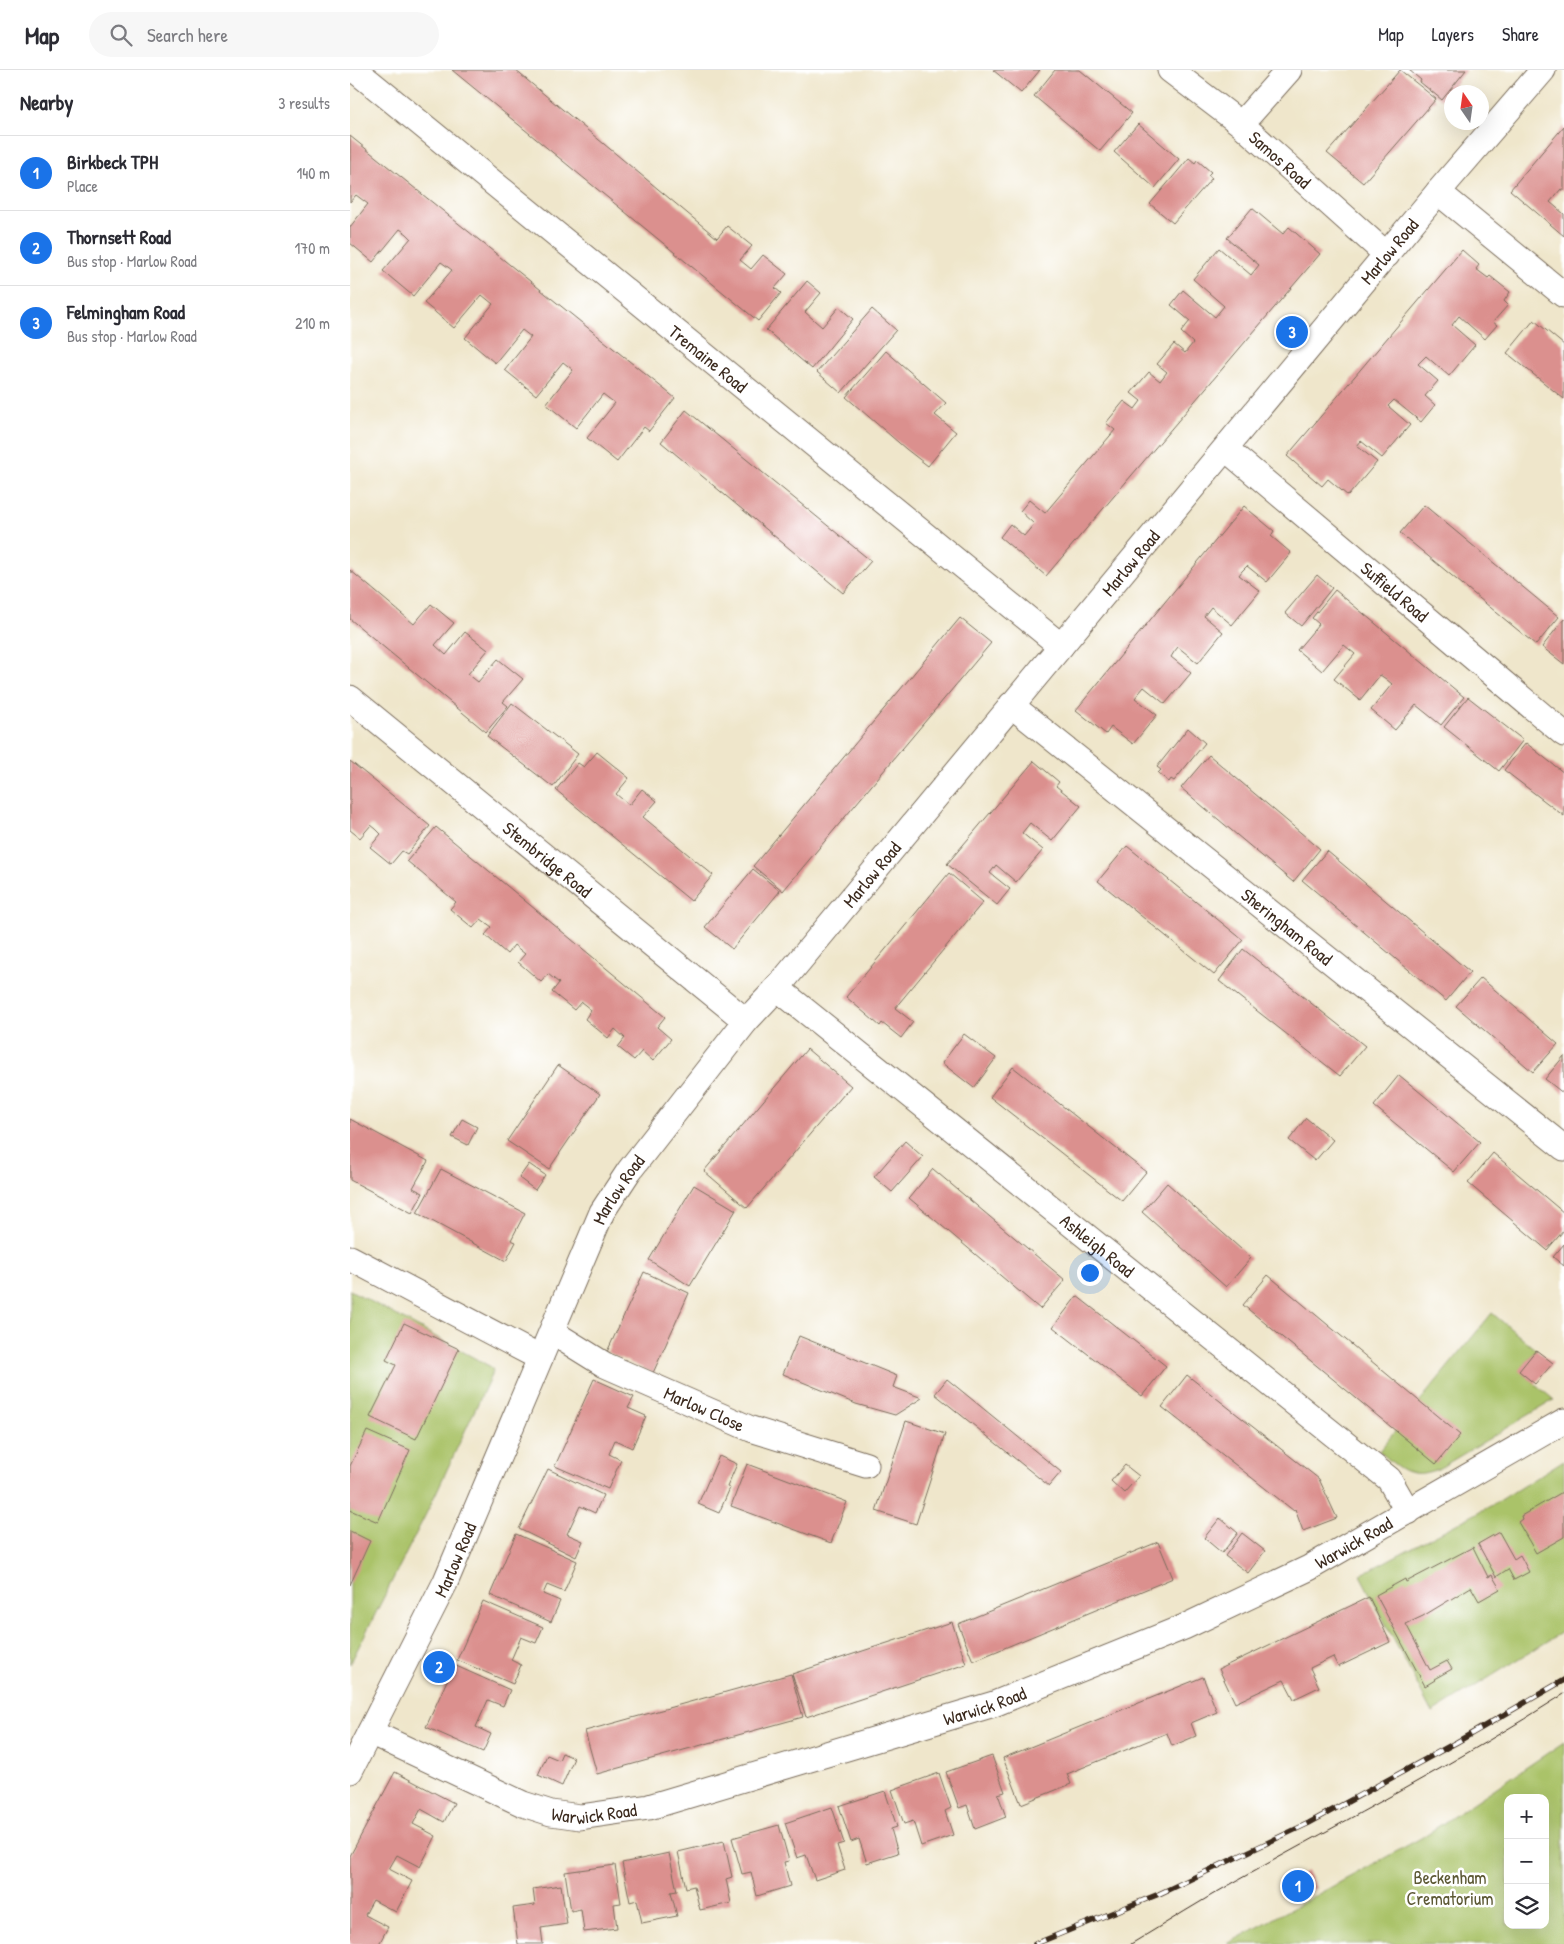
<!DOCTYPE html>
<meta charset="utf-8">
<style>
:root{--surface:#fff;--page:#f7f7f7;--text:#2b2b33;--muted:#7c7c81;--line:#e1e1e2;--accent:#1a73e8}
body{margin:0;font-family:"Patrick Hand",sans-serif;background:var(--page);color:var(--text)}
.controls{position:absolute;right:15px;bottom:15px;display:grid;overflow:hidden;border-radius:10px;box-shadow:0 5px 20px #0002}
.controls button{width:45px;height:45px;display:grid;place-items:center;padding:0;border:0;border-bottom:1px solid var(--line);background:var(--surface);color:var(--text);font:25px sans-serif}
.compass{position:absolute;left:1094px;top:15px;width:45px;height:45px;border-radius:50%;background:var(--surface);box-shadow:0 5px 20px #0002;rotate:347deg}
.you{position:absolute;left:739px;top:1202px;width:18px;height:18px;margin:-12px;border:4px solid #fff;border-radius:50%;background:#1a73e8;box-shadow:0 0 0 8px #1a73e833}
.badge{display:grid;place-items:center;width:32px;height:32px;border-radius:50%;background:var(--accent);color:#fff;font-size:16px;font-weight:700}
.pin{position:absolute;translate:-50% -50%;border:2px solid #fff;box-shadow:0 1px 5px #0006}
.list{margin:0;padding:0;list-style:none}
h2{display:flex;justify-content:space-between;align-items:center;height:65px;margin:0;padding:0 20px;font-size:21px}
h2 small{font-size:16px;font-weight:400;color:var(--muted)}
.list li{display:grid;grid-template-columns:32px 1fr auto;gap:15px;align-items:center;box-sizing:border-box;height:75px;padding:0 20px;border-top:1px solid var(--line)}
.list b{display:block;font-size:19px;white-space:nowrap}
.list p{margin:0;font-size:16px;white-space:nowrap;color:var(--muted)}
.list em{font-size:16px;font-style:normal;color:var(--muted)}
.icon{flex:none;width:28px;height:28px;fill:none;stroke:currentColor;stroke-width:2;stroke-linecap:round;stroke-linejoin:round}
.map{position:relative;flex:none;width:1214px;height:1874px;overflow:hidden}
header{display:flex;align-items:center;gap:30px;box-sizing:border-box;height:70px;padding:0 25px;background:var(--surface);border-bottom:1px solid var(--line)}
header strong{font-size:24px}
nav{display:flex;gap:28px;margin-inline-start:auto;font-size:18px}
.search{width:350px;height:45px;background:var(--page);display:flex;align-items:center;gap:12px;box-sizing:border-box;padding:0 18px;border-radius:28px;color:var(--muted);font-size:19px}
main{display:flex}
aside{flex:1;background:var(--surface)}
.map>svg:first-child{display:block}
</style>
<header>
<strong>Map</strong>
<div class="search"><svg class="icon" aria-label="search" viewBox="0 0 24 24"><circle cx="10" cy="10" r="6"/><path d="M15 15l6 6"/></svg>Search here</div>
<nav><a>Map</a><a>Layers</a><a>Share</a></nav>
</header>
<main>
<aside>
<h2>Nearby<small>3 results</small></h2>
<ul class="list">
<li><span class="badge">1</span><div><b>Birkbeck TPH</b><p>Place</p></div><em>140 m</em></li>
<li><span class="badge">2</span><div><b>Thornsett Road</b><p>Bus stop · Marlow Road</p></div><em>170 m</em></li>
<li><span class="badge">3</span><div><b>Felmingham Road</b><p>Bus stop · Marlow Road</p></div><em>210 m</em></li>
</ul>
</aside>
<div class="map">
<svg width="1214" height="1874" viewBox="0 0 1214 1874">
<rect width="100%" height="100%" fill="#fff"/>
<filter id="ink" filterUnits="userSpaceOnUse"><feTurbulence type="fractalNoise" baseFrequency=".02" numOctaves="2"/><feDisplacementMap in="SourceGraphic" scale="10" xChannelSelector="R" yChannelSelector="G"/><feConvolveMatrix kernelMatrix="1 2 1 2 8 2 1 2 1" color-interpolation-filters="sRGB"/></filter>
<filter id="wash" filterUnits="userSpaceOnUse"><feTurbulence type="fractalNoise" baseFrequency=".0096" numOctaves="4" result="noise"/><feDisplacementMap in="SourceGraphic" scale="20" xChannelSelector="R" yChannelSelector="G"/><feGaussianBlur stdDeviation="1.12" result="paint"/><feColorMatrix in="noise" values="0 0 0 0 0 0 0 0 0 0 0 0 0 0 0 0 0 1.4 0 .05"/><feComposite in="paint" operator="in"/></filter>
<g filter="url(#wash)">
<rect width="100%" height="100%" fill="#efe6cb"/>
<!-- green -->
<g fill="#aac369" stroke="#727644" fill-rule="evenodd">
<polygon points="0,1220 141,1297 143,1301 80,1436 0,1594"/>
<path d="M1142 1243 1186 1280 1170 1301 1204 1330 1088 1399C1059 1410 1050 1399 1029 1381Z"/>
<polygon points="1214,1390 1214,1561 1082,1643 1010,1505 1146,1433"/>
<path d="M1214 1672V1874H877L1071 1768ZM1158 1728H1195V1855H1158Z"/>
</g>
<g id="blocks">
<!-- building -->
<g fill="#db908e">
<polygon points="102,0 165,0 367,168 377,156 402,176 390,190 401,199 413,185 437,204 425,218 431,223 408,251"/>
<polygon points="643,0 690,0 671,23"/>
<polygon points="705,0 730,0 782,43 750,81 684,26"/>
<polygon points="1050,0 1086,29 1013,113 977,83"/>
<polygon points="1059,0 1116,0 1092,30 1070,12 1071,10"/>
<polygon points="788,54 829,89 805,118 764,82"/>
<polygon points="1214,56 1214,121 1211,119 1200,132 1214,144 1214,166 1160,120"/>
<polygon points="0,66 325,328 299,361 294,357 267,392 237,368 265,333 258,328 253,324 226,358 196,334 223,300 213,292 186,325 155,300 181,267 172,260 145,293 115,268 143,234 132,225 104,258 74,233 102,200 91,192 63,226 33,201 61,168 57,164 50,159 23,192 0,173 0,157 18,134 6,125 0,132"/>
<polygon points="839,88 845,93 847,90 861,102 858,105 862,108 823,153 800,134"/>
<polygon points="902,138 933,164 939,157 970,184 696,506 650,467 660,454 674,466 684,454 670,441 679,430 695,443 765,360 756,353 774,331 785,339 791,331 781,323 799,302 810,311 817,302 807,294 824,274 835,283 843,273 831,262 840,251 821,235 833,220 865,247 874,236 843,209 869,178 901,205 909,195 877,168"/>
<polygon points="1112,180 1129,195 1126,199 1138,208 1140,206 1160,222 1154,231 1158,235 1143,252 1147,255 1135,269 1109,246 1102,255 1125,275 1099,306 1076,286 1068,294 1088,311 1075,326 1085,335 1071,352 1044,330 1038,336 1060,355 1032,388 1011,371 1007,376 1027,392 998,426 978,409 972,416 937,386"/>
<polygon points="457,211 471,223 455,242 464,250 472,257 489,237 503,249 462,299 416,260"/>
<polygon points="522,239 546,260 491,323 467,302"/>
<polygon points="1184,250 1214,275 1214,329 1157,283"/>
<polygon points="536,281 596,333 585,345 606,362 578,396 556,379 496,327"/>
<polygon points="336,340 521,491 493,523 311,372"/>
<polygon points="1074,435 1209,547 1186,575 1050,463"/>
<polygon points="894,436 924,461 921,466 941,483 917,512 897,496 892,501 889,505 910,521 882,555 861,537 854,546 873,562 848,593 828,577 824,582 821,587 841,603 815,634 794,617 789,623 785,628 807,645 783,674 761,657 756,664 726,640"/>
<polygon points="0,500 64,554 81,534 104,553 85,575 96,585 115,562 138,580 118,604 128,612 148,589 173,609 153,632 158,636 136,662 0,549"/>
<polygon points="967,505 982,518 951,556 935,543"/>
<polygon points="985,520 1114,627 1091,655 1066,635 1045,660 1021,640 1042,614 1036,609 1030,605 1010,630 984,609 1005,584 994,575 972,601 947,580 969,554 962,548"/>
<polygon points="610,548 641,573 433,821 403,796"/>
<polygon points="1214,549 1214,594 1192,577"/>
<polygon points="1118,627 1173,670 1149,701 1094,657"/>
<polygon points="162,633 228,684 203,717 137,666"/>
<polygon points="838,658 855,673 824,711 821,709 819,712 808,703 811,700 807,697"/>
<polygon points="1176,673 1214,703 1214,746 1154,700"/>
<polygon points="247,682 279,708 266,724 279,735 292,719 307,731 293,747 363,805 341,831 206,720 228,693 234,697"/>
<polygon points="859,685 970,779 943,812 831,718"/>
<polygon points="0,691 80,756 57,784 52,781 41,794 20,777 31,764 26,759 21,755 10,768 0,760"/>
<polygon points="684,691 709,712 706,716 731,736 702,771 680,753 672,763 693,780 666,812 646,795 644,798 640,803 660,819 647,835 597,794"/>
<polygon points="86,757 315,947 307,957 321,969 303,991 292,981 284,990 268,977 275,968 265,959 258,968 235,949 241,940 235,935 231,932 224,940 202,922 209,913 198,904 191,912 168,892 175,884 164,875 157,884 135,865 142,857 131,849 123,858 100,839 106,832 57,791"/>
<polygon points="777,776 893,870 864,905 748,811"/>
<polygon points="977,781 1120,902 1096,931 952,810"/>
<polygon points="403,799 430,821 382,879 355,857"/>
<polygon points="599,803 633,832 545,938 563,952 551,968 532,953 530,956 496,927"/>
<polygon points="893,879 1015,976 990,1006 869,911"/>
<polygon points="1131,908 1208,974 1183,1002 1106,936"/>
<polygon points="614,964 646,988 624,1018 592,993"/>
<polygon points="457,979 501,1016 397,1138 354,1101"/>
<polygon points="1214,986 1214,1024 1195,1009"/>
<polygon points="208,995 250,1024 199,1099 157,1071"/>
<polygon points="663,997 796,1102 772,1131 640,1027"/>
<polygon points="1049,1005 1130,1072 1104,1102 1024,1036"/>
<polygon points="956,1048 983,1070 965,1091 939,1070"/>
<polygon points="0,1049 78,1091 63,1118 73,1123 62,1143 0,1110"/>
<polygon points="112,1049 127,1057 118,1075 102,1067"/>
<polygon points="555,1071 573,1087 542,1122 524,1107"/>
<polygon points="1143,1083 1214,1143 1214,1160 1197,1180 1118,1113"/>
<polygon points="179,1094 195,1105 185,1120 169,1108"/>
<polygon points="91,1099 175,1143 161,1170 166,1172 156,1191 67,1143"/>
<polygon points="583,1099 715,1210 690,1239 559,1128"/>
<polygon points="817,1113 901,1188 876,1217 792,1142"/>
<polygon points="344,1115 386,1140 340,1216 299,1190"/>
<polygon points="1214,1174 1214,1196 1203,1187"/>
<polygon points="294,1202 339,1223 303,1303 257,1282"/>
<polygon points="918,1205 1110,1365 1086,1394 893,1235"/>
<polygon points="727,1226 816,1296 792,1326 703,1257"/>
<polygon points="54,1253 109,1279 66,1369 20,1347 46,1295 36,1290"/>
<polygon points="449,1266 547,1306 543,1317 572,1328 545,1345 506,1334 433,1304"/>
<polygon points="1186,1280 1203,1293 1185,1314 1169,1301"/>
<polygon points="837,1305 969,1409 987,1448 953,1461 945,1439 944,1441 812,1337"/>
<polygon points="244,1309 284,1327 278,1338 296,1346 282,1378 265,1370 259,1384 271,1390 258,1419 205,1396"/>
<polygon points="597,1309 711,1402 699,1416 585,1324"/>
<polygon points="556,1351 595,1364 566,1454 526,1441"/>
<polygon points="17,1361 60,1380 28,1452 0,1440 0,1396"/>
<polygon points="369,1386 387,1394 377,1417 380,1418 369,1443 348,1434"/>
<polygon points="397,1394 497,1432 481,1473 381,1436"/>
<polygon points="775,1395 789,1406 774,1423 761,1411"/>
<polygon points="198,1399 253,1425 245,1443 230,1436 217,1464 233,1471 226,1487 169,1459"/>
<polygon points="1214,1421 1214,1467 1186,1483 1168,1452 1172,1449 1171,1446"/>
<polygon points="870,1448 888,1463 872,1483 854,1468"/>
<polygon points="0,1461 20,1471 0,1515"/>
<polygon points="1149,1462 1164,1489 1170,1485 1179,1502 1164,1510 1158,1499 1146,1507 1128,1474"/>
<polygon points="892,1463 915,1481 898,1503 875,1486"/>
<polygon points="166,1464 227,1491 214,1522 197,1515 193,1524 210,1531 201,1552 140,1525"/>
<polygon points="808,1472 823,1508 623,1591 608,1554"/>
<polygon points="1123,1477 1138,1507 1142,1505 1150,1519 1129,1531 1121,1517 1073,1546 1056,1554 1080,1600 1097,1591 1102,1599 1084,1609 1085,1610 1075,1616 1026,1525 1055,1509 1056,1512"/>
<polygon points="1019,1527 1040,1572 988,1597 983,1587 960,1598 969,1617 944,1629 934,1610 885,1633 869,1599"/>
<polygon points="133,1531 193,1557 186,1573 171,1567 161,1590 171,1595 163,1614 107,1590"/>
<polygon points="602,1552 616,1594 456,1647 442,1604"/>
<polygon points="104,1595 160,1620 153,1636 138,1630 126,1657 141,1664 133,1682 76,1657"/>
<polygon points="441,1604 453,1647 247,1704 235,1661"/>
<polygon points="853,1607 867,1642 841,1653 846,1666 822,1676 817,1663 717,1704 721,1714 671,1734 653,1688"/>
<polygon points="212,1683 224,1688 212,1716 188,1705 197,1685 209,1690"/>
<polygon points="642,1686 655,1722 648,1724 656,1747 625,1759 617,1735 609,1738 596,1702"/>
<polygon points="45,1702 104,1733 94,1752 71,1739 63,1754 86,1766 70,1797 47,1785 39,1799 62,1811 46,1842 23,1830 18,1839 15,1845 38,1857 29,1874 0,1874 0,1786"/>
<polygon points="589,1703 601,1738 595,1741 603,1765 571,1776 563,1751 554,1754 542,1720"/>
<polygon points="535,1721 547,1757 541,1759 548,1783 517,1793 509,1769 501,1772 489,1736"/>
<polygon points="482,1737 494,1773 487,1775 495,1800 465,1810 456,1785 447,1788 435,1753"/>
<polygon points="429,1755 439,1791 434,1792 440,1816 407,1826 401,1802 392,1804 382,1768"/>
<polygon points="374,1771 382,1807 376,1809 381,1833 350,1840 344,1816 336,1818 328,1782"/>
<polygon points="319,1783 327,1821 321,1822 327,1846 292,1853 287,1830 280,1832 272,1793"/>
<polygon points="265,1795 271,1833 264,1834 267,1858 234,1862 231,1839 221,1841 215,1802"/>
<polygon points="957,1801 966,1818 940,1831 931,1814"/>
<polygon points="211,1815 217,1854 191,1858 193,1874 168,1874 163,1838 185,1835 183,1819"/>
</g>
</g>
</g>
<g filter="url(#ink)">
<use href="#blocks" fill-opacity="0" stroke="#7a6c5b" stroke-width="1"/>
<g fill="none" stroke-linecap="round" stroke-linejoin="round">
<!-- street casing -->
<g stroke="#7a6c5b" stroke-width="27">
<g id="street">
<path id="s1" d="M5 0 711 576"/>
<path id="s2" d="M820 0 891 54 1037 185"/>
<polyline points="891,54 939,0"/>
<polyline points="1088,122 1214,225"/>
<path id="s3" d="M876 379 1214 664"/>
<path id="s4" d="M0 628 396 951"/>
<path id="s5" d="M661 635 1214 1078"/>
<path id="s6" d="M427 918 1039 1409 1058 1442"/>
<polyline points="0,1188 190,1288"/>
<path id="s7" d="M202 1262 255 1295 401 1359 516 1395"/>
<path id="s8" d="M20 1662 173 1734 201 1743 230 1747 299 1737 644 1634 834 1557 959 1498 1214 1351"/>
<path id="s9" d="M0 1701 95 1513 252 1142 279 1101 396 951 427 918 1088 122 1193 0"/>
</g>
</g>
<!-- street -->
<use href="#street" stroke="#fff" stroke-width="25"/>
<!-- tram -->
<path stroke="#3b2a1e" stroke-width="1" d="M781 1874C816 1853 852 1830 888 1810 997 1749 1109 1692 1214 1624"/>
<!-- rail casing -->
<g stroke="#3b2a1e" stroke-width="5.5">
<polyline id="rail" points="685,1874 809,1824 959,1753 1107,1672 1214,1610"/>
</g>
<!-- rail -->
<use href="#rail" stroke="#fff" stroke-width="4" stroke-dasharray="11" stroke-linecap="butt"/>
</g>
</g>
<g text-anchor="middle" dominant-baseline="central" stroke-width="5" stroke-linejoin="round" paint-order="stroke">
<!-- street labels -->
<g font-size="18" fill="#3b2a1e" stroke="#fff">
<text stroke="none"><textPath href="#s2" startOffset="142">Samos Road</textPath></text>
<text stroke="none"><textPath href="#s9" startOffset="1856">Marlow Road</textPath></text>
<text stroke="none"><textPath href="#s1" startOffset="456">Tremaine Road</textPath></text>
<text stroke="none"><textPath href="#s9" startOffset="1451">Marlow Road</textPath></text>
<text stroke="none"><textPath href="#s3" startOffset="221">Suffield Road</textPath></text>
<text stroke="none"><textPath href="#s4" startOffset="255">Stembridge Road</textPath></text>
<text stroke="none"><textPath href="#s9" startOffset="1046">Marlow Road</textPath></text>
<text stroke="none"><textPath href="#s5" startOffset="354">Sheringham Road</textPath></text>
<text stroke="none"><textPath href="#s9" startOffset="641">Marlow Road</textPath></text>
<text stroke="none"><textPath href="#s6" startOffset="411">Ashleigh Road</textPath></text>
<text stroke="none"><textPath href="#s7" startOffset="171">Marlow Close</textPath></text>
<text stroke="none"><textPath href="#s8" startOffset="1052">Warwick Road</textPath></text>
<text stroke="none"><textPath href="#s9" startOffset="236">Marlow Road</textPath></text>
<text stroke="none"><textPath href="#s8" startOffset="648">Warwick Road</textPath></text>
<text stroke="none"><textPath href="#s8" startOffset="242">Warwick Road</textPath></text>
</g>
<!-- park labels -->
<g font-size="18" fill="#5c5834" stroke="#fff">
<text x="1100" y="1807">Beckenham<tspan x="1100" dy="21">Crematorium</tspan></text>
</g>
</g>
</svg>
<div class="controls">
<button>+</button>
<button>−</button>
<button><svg class="icon" aria-label="layers" viewBox="0 0 24 24"><path d="M12 4l9 5-9 5-9-5zM3 14l9 5 9-5"/></svg></button>
</div>
<svg class="compass" viewBox="-18 -18 36 36"><path d="M0-13l5 13h-10z" fill="#e53935"/><path d="M0 13l5-13h-10z" fill="#7c7c81"/></svg>
<div class="you"></div>
<div class="pin badge" style="left:948px;top:1816px">1</div>
<div class="pin badge" style="left:89px;top:1597px">2</div>
<div class="pin badge" style="left:942px;top:262px">3</div>
</div>
</main>
